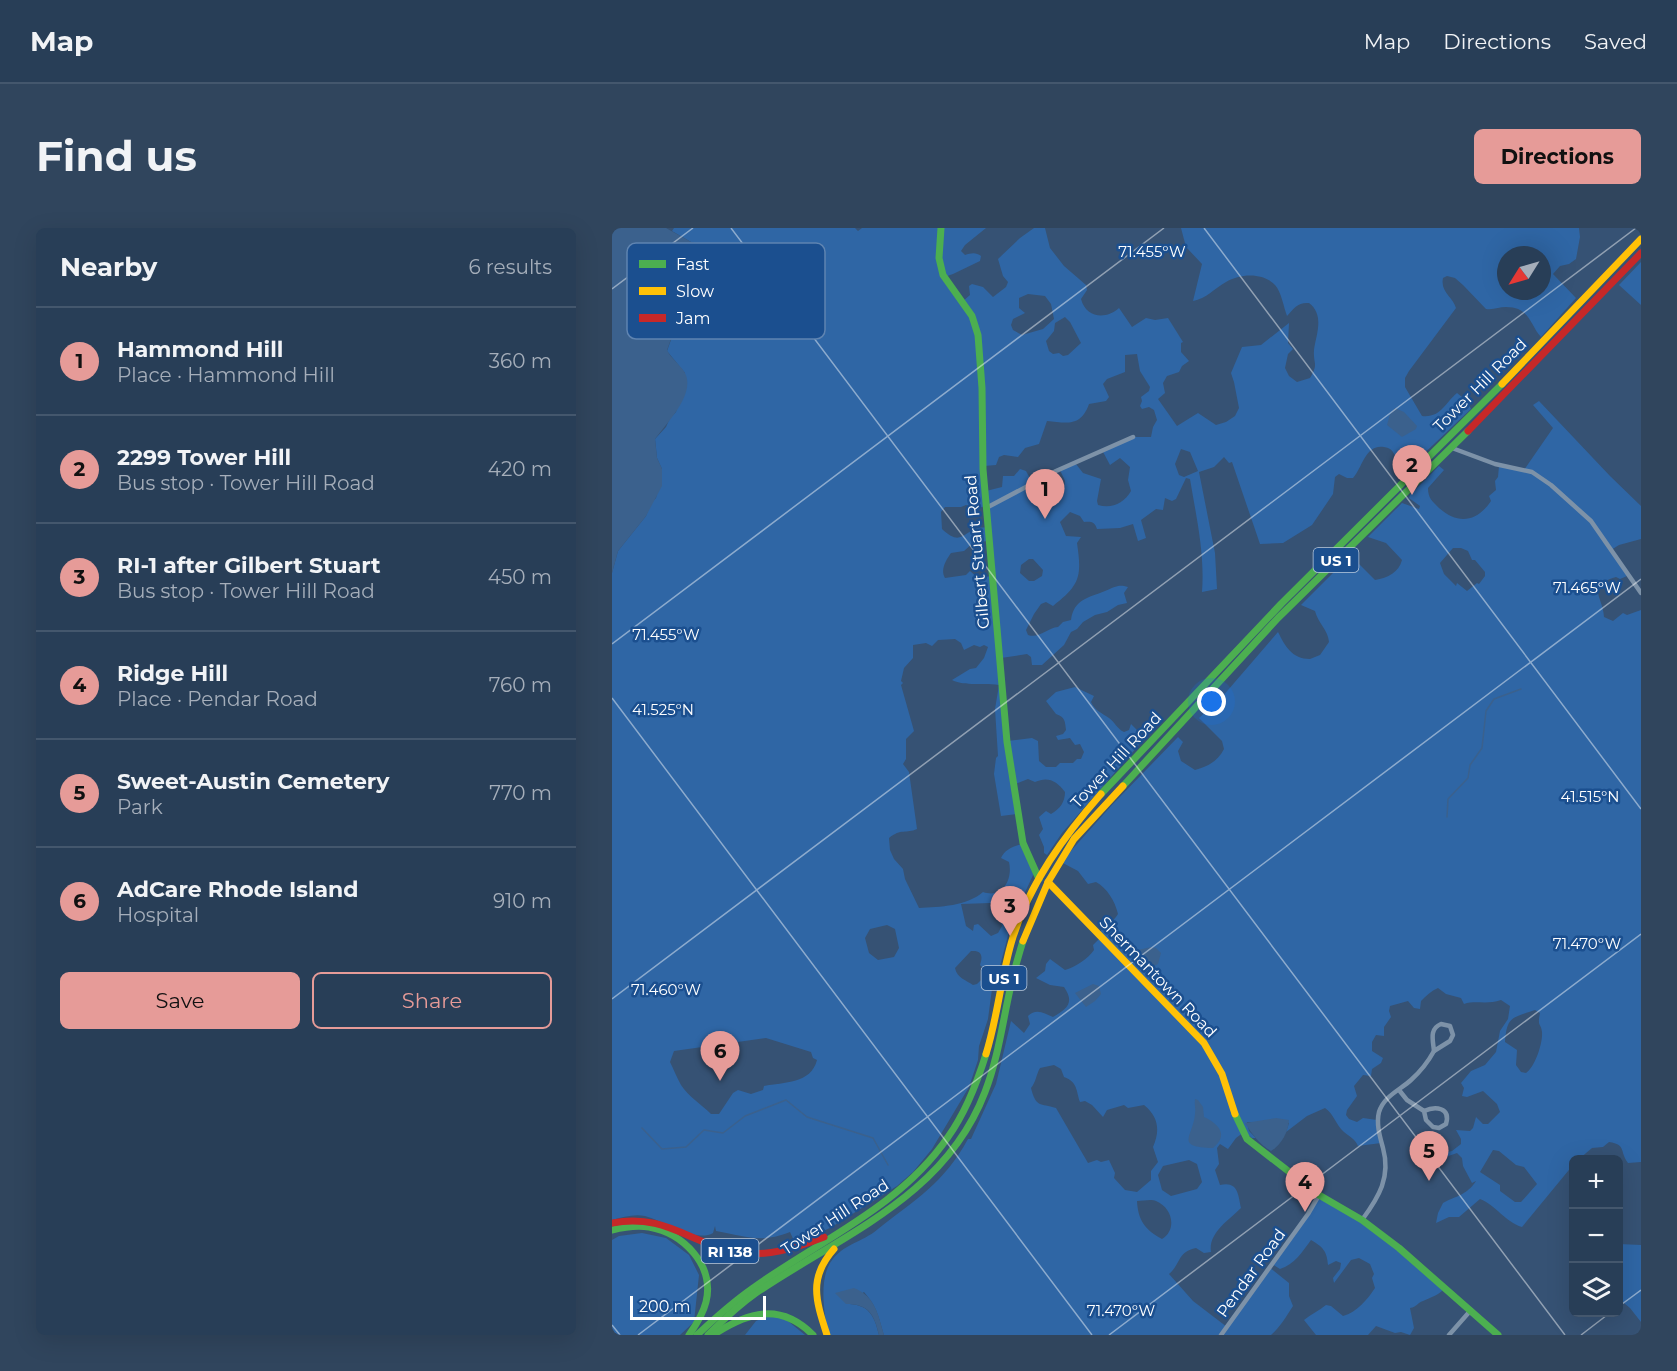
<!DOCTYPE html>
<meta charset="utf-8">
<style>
:root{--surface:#283e57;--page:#30455d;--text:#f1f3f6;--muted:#a5aeba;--line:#44576d;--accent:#e69b98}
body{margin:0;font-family:Montserrat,sans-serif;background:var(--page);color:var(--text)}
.controls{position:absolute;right:18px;bottom:18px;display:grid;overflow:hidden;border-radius:9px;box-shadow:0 6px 24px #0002}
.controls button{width:54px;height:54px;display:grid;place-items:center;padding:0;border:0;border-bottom:2px solid var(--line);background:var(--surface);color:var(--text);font:30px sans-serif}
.compass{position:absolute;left:885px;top:18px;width:54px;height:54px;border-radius:50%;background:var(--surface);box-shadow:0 6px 24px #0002;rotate:233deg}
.scale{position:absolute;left:18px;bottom:15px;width:136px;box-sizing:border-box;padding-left:6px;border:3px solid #fff;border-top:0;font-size:16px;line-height:21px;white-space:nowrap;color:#fff;-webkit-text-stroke:4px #1b4f8f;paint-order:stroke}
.you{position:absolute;left:600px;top:474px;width:21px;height:21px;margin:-15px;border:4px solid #fff;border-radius:50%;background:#1a73e8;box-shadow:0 0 0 9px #1a73e833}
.badge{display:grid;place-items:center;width:39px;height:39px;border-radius:50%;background:var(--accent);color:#111;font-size:20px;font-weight:700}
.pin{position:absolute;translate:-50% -50px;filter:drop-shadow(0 2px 3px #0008)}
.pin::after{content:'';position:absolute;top:32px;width:21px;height:18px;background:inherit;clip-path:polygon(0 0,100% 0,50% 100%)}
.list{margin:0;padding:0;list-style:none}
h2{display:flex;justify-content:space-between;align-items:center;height:78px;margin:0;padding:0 24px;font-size:26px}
h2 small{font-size:20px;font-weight:400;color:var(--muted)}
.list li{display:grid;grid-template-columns:39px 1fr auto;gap:18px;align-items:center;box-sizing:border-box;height:108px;padding:0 24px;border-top:2px solid var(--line)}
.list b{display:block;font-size:22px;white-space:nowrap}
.list p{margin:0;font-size:20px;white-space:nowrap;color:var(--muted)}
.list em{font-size:20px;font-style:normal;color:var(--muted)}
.actions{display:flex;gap:12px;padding:18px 24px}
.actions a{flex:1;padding:14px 0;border:2px solid var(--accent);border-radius:9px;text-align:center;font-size:21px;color:var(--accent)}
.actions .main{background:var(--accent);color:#111}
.icon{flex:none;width:33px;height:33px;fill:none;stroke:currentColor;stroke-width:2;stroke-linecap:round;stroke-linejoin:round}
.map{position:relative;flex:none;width:1029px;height:1107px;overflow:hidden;border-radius:9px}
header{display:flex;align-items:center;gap:36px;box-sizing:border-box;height:84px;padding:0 30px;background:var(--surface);border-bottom:2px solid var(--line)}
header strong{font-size:28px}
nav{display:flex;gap:33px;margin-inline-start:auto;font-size:21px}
.intro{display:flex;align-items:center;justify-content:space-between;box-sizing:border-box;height:144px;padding:0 36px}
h1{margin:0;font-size:42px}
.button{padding:15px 27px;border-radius:9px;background:var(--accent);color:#111;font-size:21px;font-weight:700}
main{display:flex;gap:36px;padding:0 36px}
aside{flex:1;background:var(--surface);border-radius:9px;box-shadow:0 6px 24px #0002}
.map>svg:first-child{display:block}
</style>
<header>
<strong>Map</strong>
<nav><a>Map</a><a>Directions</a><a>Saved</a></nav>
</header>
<div class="intro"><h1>Find us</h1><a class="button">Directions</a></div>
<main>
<aside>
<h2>Nearby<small>6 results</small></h2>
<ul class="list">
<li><span class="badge">1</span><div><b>Hammond Hill</b><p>Place · Hammond Hill</p></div><em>360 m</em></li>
<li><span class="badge">2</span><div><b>2299 Tower Hill</b><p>Bus stop · Tower Hill Road</p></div><em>420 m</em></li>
<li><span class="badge">3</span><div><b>RI-1 after Gilbert Stuart</b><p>Bus stop · Tower Hill Road</p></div><em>450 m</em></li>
<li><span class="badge">4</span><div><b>Ridge Hill</b><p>Place · Pendar Road</p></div><em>760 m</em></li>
<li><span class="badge">5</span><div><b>Sweet-Austin Cemetery</b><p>Park</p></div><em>770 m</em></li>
<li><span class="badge">6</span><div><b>AdCare Rhode Island</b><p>Hospital</p></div><em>910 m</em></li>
</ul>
<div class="actions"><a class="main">Save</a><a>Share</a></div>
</aside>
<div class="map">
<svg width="1029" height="1107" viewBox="0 0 1029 1107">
<rect width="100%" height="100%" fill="#365274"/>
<!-- green -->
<g fill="#2f66a5" fill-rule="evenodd">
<path d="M62 0H243L246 3 250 0H374L353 17 349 23 353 27C359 25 364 24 369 28L368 33 341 46 332 49 350 74 358 67 357 58 360 56 371 59 381 69 394 59 396 54 391 48 386 31 408 10 422 0H433L438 20 452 38 474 57 475 62 469 71C474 90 494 92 507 80L520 99 534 90 543 92 556 90 571 114 569 115V124L577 133 570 138 567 144 555 148 551 155 553 165 546 171 565 198 586 185 604 197 614 194 623 188 627 180 622 154 619 145 630 119 649 117 677 95 676 115 681 121 676 126 673 140 677 148 685 154 698 150C707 135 701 136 702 122 704 107 713 87 697 75 686 74 682 80 675 88 672 80 669 63 663 57 650 44 628 46 614 54 603 60 594 71 581 73L590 36 574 19 569 0H967L968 9 964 31 957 36 948 38 941 46 964 70 929 109C918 97 918 79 894 79 887 79 882 82 874 81L851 57 843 50 835 48 831 50C828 64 841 69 844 80L797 143 793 150V159L810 188C829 190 833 175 845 165L855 173 859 181 803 234 801 232 785 237C784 229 782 220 772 219 753 216 751 239 741 250H735L727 246 723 249 721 266 700 297 671 315 648 316 620 234 617 235 612 229 602 239 587 244 603 325 605 361 590 364C593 325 584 288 578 251L574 250 564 271 560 273 553 270 551 282 544 281 529 292 534 310 526 313 521 296 508 300 485 301C483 294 479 293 472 294L468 288 458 284 448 294 454 308 469 309 465 315C470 349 468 357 441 378L434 374 429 376 422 386 414 402 416 407C427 411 435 400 446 399L451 394 459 392C462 371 476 370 493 363 503 359 506 356 516 359L512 365 515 375 506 377 495 384 483 387 471 394 465 401 459 404 452 417 430 437H420L419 429 415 426 389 430 395 513 420 510 426 513 427 533 434 539H444L448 535H461L465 531H469L472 524 468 516 463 517 458 510 446 512 444 508 451 506 454 502C453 493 453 489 444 486L434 473 444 464 463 459 482 468 479 474C483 483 490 485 497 490 503 494 505 501 512 504L517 502 519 496 533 510 450 605 435 627 432 625V619L427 607 431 601 427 589 434 583 439 586C448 581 453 574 453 564 445 553 436 548 423 554L416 551 401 557 405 586 389 588 382 546 384 530 386 528 383 481 387 457C371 454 354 459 340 452L358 441 364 440 372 430 376 419 372 417 368 419 362 417 352 422 349 415 343 411 326 412 320 418 314 415 301 417V430L292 440 289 453 291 455 289 457 302 503 294 511V531L291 536 297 544 305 601C294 606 289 600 277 610L278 622 282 631 291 641 293 651 307 680C328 679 355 678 371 664 391 671 401 651 397 634L389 630C393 621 402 618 411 616L423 643 400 692 382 761H380L376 791 367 818 366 832 357 859 320 921 301 944 285 958 218 1000 183 1015 178 1004C148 1016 134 1008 104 1003L103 998 101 1005C84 1015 52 993 33 988 22 986 11 989 0 992V345L6 323 34 288 39 275 44 270 50 241 45 230 43 211 54 199 58 190 64 184 73 145 55 123 75 67 86 44 89 17 79 14 60 3ZM894 27H930V63H894ZM416 66 433 68 439 76 442 91 431 101 410 107 401 102 399 97 401 91 413 85 407 80V70ZM453 89 458 94 469 115 456 127 451 128 447 125 441 126 437 123 434 113 442 103 443 95ZM525 126 528 143 538 159 537 163 529 169 530 173 528 178 530 181 537 179 542 182 545 192 541 199 539 209H522L490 222 498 237 508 230 518 239 516 252 519 263C512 275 500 281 486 277L485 273 489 251 471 245 464 236 448 242 453 253 452 261 441 269 433 262 428 253 421 256 414 243 408 241 402 248H391L390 259 374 263 372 238 384 237 387 229 392 227 406 229 413 220 427 216 435 193C455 195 469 199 477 176L494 173 497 169 491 156 495 151 513 144V127ZM569 221 578 224 586 243 572 249 567 247 563 236ZM354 277 365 280 375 278 377 299C373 300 370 299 366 300 351 304 349 319 330 301L329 284 333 279H349ZM378 313 380 348 366 350 358 343 354 347 333 350C328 342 334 332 339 325L352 323 362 314ZM417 331H421L431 342 430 348 422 353H417L408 345 409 337ZM378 675 383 676 390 698 386 705 379 708 366 696 362 697 361 703 354 698 349 676ZM275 697 283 701 287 720 282 729 266 732 257 725 253 710 258 701ZM359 723C370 722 371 728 368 737L374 743V747L365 756 361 757C354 752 345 750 343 740ZM154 810 199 824 201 830 205 832C199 856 172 854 152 858L151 862 139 866 126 862 121 865 107 886H99C90 877 76 868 69 857 65 850 62 842 58 834L62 823Z"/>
<polygon points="1029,34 1029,77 1007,57"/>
<path d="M927 173 998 248 1029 278V311L1007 317 999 322 1015 348 1008 351 1004 349C973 358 991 368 992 389L1001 393 1011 385 1015 387 1029 382V934L1016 935C1007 923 1015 917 997 914L991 919 980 920 967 931 962 932 961 937 910 999C893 994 884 977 868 971L847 989H837L824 995 826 985 831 975C844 968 855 967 864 953L860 955 851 938 850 930 845 925 828 931 831 925 840 923 849 916V911L844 902 858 903 861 900 864 889 871 896H876L888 884 885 876 871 863 855 869 850 868 852 860 849 855 859 843 873 837 884 824 888 803 896 791 898 778 889 772C875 777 863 772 852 776L849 770 834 766 826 760C819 763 814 768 809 773L808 781 802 780 796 773 778 778 777 783 779 789 772 799V808L764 807 760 814V823L771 830 769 835 760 841 759 848 751 847 742 858 745 868 735 882 734 887 737 891 745 894 751 890 765 892 769 915 746 918C743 911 738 909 732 904 724 897 722 886 713 880L695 888 674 904 677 895C659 888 653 895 635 894L637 903 644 910H640L632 904 624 910 616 921 608 916 605 920 607 936 603 942 608 957C626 953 626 966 629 980 617 992 596 1005 599 1024L592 1025 584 1020C565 1024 569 1036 557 1046L581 1073 615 1099 657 1039 677 1055V1068L681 1078C674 1089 668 1099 659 1107H272C266 1088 266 1080 252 1064L234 1076C256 1076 262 1086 267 1107H217C212 1088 207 1053 218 1035 231 1015 250 1015 266 1001 304 971 332 955 356 911H359L384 856 399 793 412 805 418 796 416 788C424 780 432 785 441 789 455 781 463 775 452 759L438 757 424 750 433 743 434 736 438 731 453 742C463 739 476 731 482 722L481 717 488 710 486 706C492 698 501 695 506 686 503 673 495 660 484 654L476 656 466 643 449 634 500 577 566 509 571 514 566 523 569 533 583 542C595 539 606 533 612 521L610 513 587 490 610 469 666 404C673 418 680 431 698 431L708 427 717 414C716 402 706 395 703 383L689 377 686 380 741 325 742 331 763 352C776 350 787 344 790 332L774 315 756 309 790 275 807 281 808 278 797 270 798 267 827 238 832 242 816 260C816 270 820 273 827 280 846 297 865 294 879 273L877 268 884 262 883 253 886 249 887 238 912 242 941 200 921 177ZM841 320H849L856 323 860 332H863L873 344V348L867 356 865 355 855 363 845 355 844 358 832 346 828 335ZM923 782 928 785C925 800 929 794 930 804 931 815 923 839 914 845L909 844 904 837 905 822 893 814C895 788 900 790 923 782ZM442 837 449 841 452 849C466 854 464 863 468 874L473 873 480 877 491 889 495 882 512 877 516 880 532 877C547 889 548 903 541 919L546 934 539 943V952L525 964 513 962 502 950 503 945 497 932 489 934 485 932 476 935 444 880C428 875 424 880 419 860 424 854 424 847 428 840ZM881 922 887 923 904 937 912 939 925 956 909 974H903L888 963V957L868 944ZM577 932 585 936 590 954 585 961 559 968 550 962 546 947 551 938ZM525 973C531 973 539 971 544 973 561 980 565 1002 550 1011 533 1002 526 992 525 973Z"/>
<path d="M709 966 732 978 833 1060C824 1069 821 1068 811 1073 805 1075 805 1079 798 1080L802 1100 798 1107 789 1104 783 1105 764 1098 756 1107H704L692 1092C699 1086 707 1083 714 1077L719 1078 731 1088C745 1084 755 1072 763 1060L760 1050 762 1046 758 1036 747 1030 739 1032 722 1055 721 1050 728 1041 729 1035 724 1033 716 1037C715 1023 711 1019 699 1012 691 1023 682 1037 668 1041L660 1036Z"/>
<polygon points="30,1005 54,1010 77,1027 87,1047 82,1094 68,1107 0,1107 0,1012 7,1008"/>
<polygon points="1007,1016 1029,1017 1029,1094 1018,1080 1007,1071"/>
<polygon points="153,1089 171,1089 193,1107 133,1107 144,1093"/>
</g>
<!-- water -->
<g fill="#3b618d">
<path d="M0 0H54L79 14 89 16 86 44 75 67 55 122C59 131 68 136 73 145 84 166 54 196 43 211L45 230 50 241V258L34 288 6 323 0 345Z"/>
<polygon points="783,180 792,184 805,198 804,201 790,209 775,197 778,186"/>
<polygon points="539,719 544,720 549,725 546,736 533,743 527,741 518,726 522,723"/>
<polygon points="481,756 487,758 489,766 483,773 474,779 463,765"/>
<path d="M583 871 586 872 591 879 592 889C607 896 617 907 601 920 562 919 581 909 583 886 584 881 582 876 583 871Z"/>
<path d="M664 890 677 892C676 904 670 916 659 923 647 916 640 906 633 895Z"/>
<path d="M242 1060C264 1069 266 1087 272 1107H267C262 1086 257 1076 234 1076L223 1065Z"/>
</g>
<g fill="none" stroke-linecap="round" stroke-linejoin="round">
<!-- stream -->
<g stroke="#3b618d" stroke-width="1.5">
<polyline points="835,589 836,571 856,550 858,537 870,520 874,483 882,471 909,461"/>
<polyline points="30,900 50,921 74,919 92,902 111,905 133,888 174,872 195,889 261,910 276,937"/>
</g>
<!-- street -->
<g stroke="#7d92a8" stroke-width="4.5">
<polyline points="840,220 883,236 920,244 939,257 979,293 1029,365"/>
<polyline points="376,279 444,243 521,209"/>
<path d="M829 796 838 798 841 807 838 813 822 823C821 812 817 801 829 796Z"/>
<path d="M787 862 795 872 812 883 814 892 821 899 827 900 834 896C839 879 823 878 812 883"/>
<path d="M750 992C767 969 779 949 771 920 768 909 764 896 767 884 772 868 788 862 799 852 809 843 816 834 822 823"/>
<polyline points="609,1107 696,986 707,967"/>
<polyline points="837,1107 859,1082"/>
</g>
<!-- fast -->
<g stroke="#4caf50" stroke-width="7">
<polyline points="329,0 327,30 331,47 360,88 366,107 370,160 371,241 395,514 411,615 427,651"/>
<polyline points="511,558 666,390 856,203"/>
<polyline points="489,566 669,376 890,156"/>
<polyline points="623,886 635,911 707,967 750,992 787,1020 886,1107"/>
<path d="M0 1002C12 999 24 997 37 999 71 1005 103 1037 94 1074 91 1086 84 1097 77 1107"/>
<path d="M85 1107C103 1090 121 1074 141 1060 208 1012 288 979 336 909 354 884 365 855 374 826"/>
<path d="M96 1107C111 1092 127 1077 144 1065 231 1006 333 969 373 864 387 828 391 790 400 753 403 739 407 726 411 713"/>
<path d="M101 1107C136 1084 168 1074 201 1107"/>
</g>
<!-- slow -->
<g stroke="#ffc107" stroke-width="7">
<polyline points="890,156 1029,11"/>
<polyline points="436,654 592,815 610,846 623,886"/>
<polyline points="411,713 436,654 462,611 511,558"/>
<path d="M374 826C386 788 389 747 401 709 418 655 452 608 489 566"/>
<path d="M215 1107C204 1073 196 1050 222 1021"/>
</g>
<!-- jam -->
<g stroke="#c62828" stroke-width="7">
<polyline points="856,203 1029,25"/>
<path d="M0 995C52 985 76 1014 123 1024 153 1030 184 1020 212 1009"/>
</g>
</g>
<!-- ticks -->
<path fill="none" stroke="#fff" stroke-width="1.5" stroke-opacity="0.45" d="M119 0 953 1107M592 0 1029 581M0 61 81 0M0 416 552 0M0 470 480 1107M0 771 1024 0M1006 1079 1029 1062M0 1097 8 1107M26 1107 1029 351M497 1107 1029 706M969 1107 999 1084"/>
<g text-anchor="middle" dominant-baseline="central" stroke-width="5" stroke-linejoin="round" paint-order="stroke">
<!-- shield labels -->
<g fill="#1b4f8f" stroke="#bbcadd" stroke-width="1.5">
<rect x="701.5" y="320" width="45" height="24" rx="4.5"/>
<rect x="369.5" y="738" width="45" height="24" rx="4.5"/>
<rect x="89.5" y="1011" width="57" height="24" rx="4.5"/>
</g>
<g font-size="15" font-weight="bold" fill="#fff">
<text x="724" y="332">US 1</text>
<text x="392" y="750">US 1</text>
<text x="118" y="1023">RI 138</text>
</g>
<!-- street labels -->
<g font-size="16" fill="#fff" stroke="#1b4f8f">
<text transform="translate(868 157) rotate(-45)">Tower Hill Road</text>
<text transform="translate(365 324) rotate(-95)">Gilbert Stuart Road</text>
<text transform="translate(504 532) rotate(-47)">Tower Hill Road</text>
<text transform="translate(546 749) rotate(46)">Shermantown Road</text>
<text transform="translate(223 989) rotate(-33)">Tower Hill Road</text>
<text transform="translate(639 1045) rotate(-54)">Pendar Road</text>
</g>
</g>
<!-- legend -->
<rect x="15" y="15" width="198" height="96" rx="9" fill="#1b4f8f" stroke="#5f84b1" stroke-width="1.5"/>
<rect x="27" y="32" width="27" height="8" fill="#4caf50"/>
<rect x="27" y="59" width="27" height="8" fill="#ffc107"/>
<rect x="27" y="86" width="27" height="8" fill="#c62828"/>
<g font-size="16" fill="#fff">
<text x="64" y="42">Fast</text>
<text x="64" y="69">Slow</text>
<text x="64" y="96">Jam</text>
</g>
<g font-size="15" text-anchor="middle" fill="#fff" stroke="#1b4f8f" stroke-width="5" stroke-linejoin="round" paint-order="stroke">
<text x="540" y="29">71.455°W</text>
<text x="975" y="365">71.465°W</text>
<text x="54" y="412">71.455°W</text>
<text x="51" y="487">41.525°N</text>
<text x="978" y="574">41.515°N</text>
<text x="975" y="721">71.470°W</text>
<text x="54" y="767">71.460°W</text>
<text x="509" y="1088">71.470°W</text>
</g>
</svg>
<div class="controls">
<button>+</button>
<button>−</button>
<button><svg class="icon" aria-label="layers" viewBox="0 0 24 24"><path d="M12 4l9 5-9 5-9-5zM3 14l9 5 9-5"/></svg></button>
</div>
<svg class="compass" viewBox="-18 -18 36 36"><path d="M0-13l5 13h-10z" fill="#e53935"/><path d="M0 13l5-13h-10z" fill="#a5aeba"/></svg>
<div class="scale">200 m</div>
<div class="you"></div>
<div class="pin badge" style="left:433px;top:291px">1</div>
<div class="pin badge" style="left:800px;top:267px">2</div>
<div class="pin badge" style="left:398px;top:708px">3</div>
<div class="pin badge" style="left:693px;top:984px">4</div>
<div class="pin badge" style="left:817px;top:953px">5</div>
<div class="pin badge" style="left:108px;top:853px">6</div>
</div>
</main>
